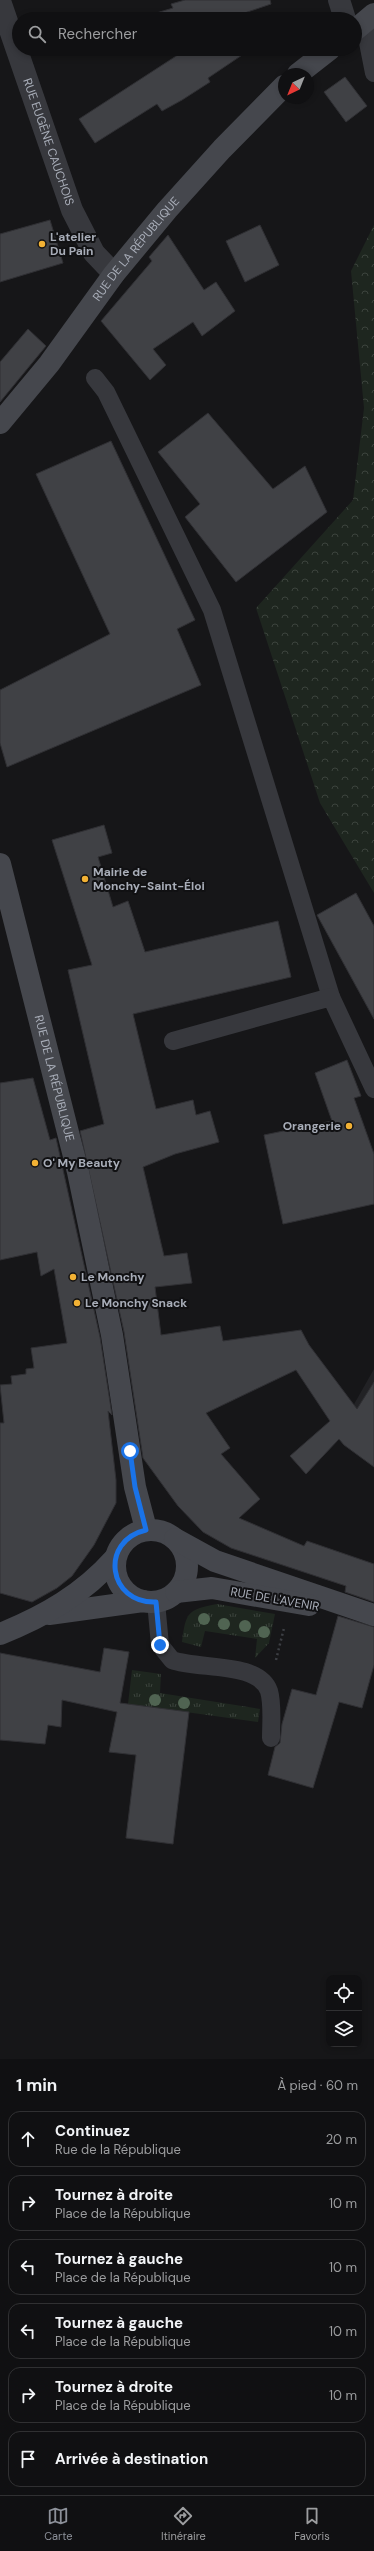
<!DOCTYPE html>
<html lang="fr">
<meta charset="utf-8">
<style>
:root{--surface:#101012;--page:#1e1e20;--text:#f1f3f6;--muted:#9c9d9f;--line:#303032;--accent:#8c9099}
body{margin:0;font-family:"DM Sans",sans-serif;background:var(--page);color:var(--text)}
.controls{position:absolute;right:12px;bottom:12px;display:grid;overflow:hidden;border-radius:8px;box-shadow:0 2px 6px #0003}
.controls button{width:36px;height:36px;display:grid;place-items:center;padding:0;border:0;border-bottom:1px solid var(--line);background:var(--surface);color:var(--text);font:20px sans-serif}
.compass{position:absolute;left:278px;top:68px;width:36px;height:36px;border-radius:50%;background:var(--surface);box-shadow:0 2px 6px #0003;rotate:223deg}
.stop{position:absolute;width:12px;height:12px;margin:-9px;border:3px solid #1a73e8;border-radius:50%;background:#fff}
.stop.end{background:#1a73e8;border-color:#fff;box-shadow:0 1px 4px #0008}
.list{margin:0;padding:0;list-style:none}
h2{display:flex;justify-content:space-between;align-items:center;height:52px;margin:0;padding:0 16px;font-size:17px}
h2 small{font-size:13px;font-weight:400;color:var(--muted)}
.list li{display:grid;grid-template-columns:26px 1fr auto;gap:12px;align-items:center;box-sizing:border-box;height:56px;margin:0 8px 8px;padding:0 8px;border:1px solid var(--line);border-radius:12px}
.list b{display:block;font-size:15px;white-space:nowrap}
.list p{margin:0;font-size:13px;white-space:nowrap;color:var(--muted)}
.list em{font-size:13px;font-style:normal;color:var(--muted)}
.icon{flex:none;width:22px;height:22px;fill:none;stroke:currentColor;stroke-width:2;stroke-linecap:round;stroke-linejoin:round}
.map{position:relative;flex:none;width:374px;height:2059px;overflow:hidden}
.search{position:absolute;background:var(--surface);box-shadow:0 2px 6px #0003;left:12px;right:12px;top:12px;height:44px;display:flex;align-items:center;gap:10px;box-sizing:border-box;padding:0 14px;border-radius:22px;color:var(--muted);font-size:15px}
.sheet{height:436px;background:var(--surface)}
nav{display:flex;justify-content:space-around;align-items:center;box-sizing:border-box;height:56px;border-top:1px solid var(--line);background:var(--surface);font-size:11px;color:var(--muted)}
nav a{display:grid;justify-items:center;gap:2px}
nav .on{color:var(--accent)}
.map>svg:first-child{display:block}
</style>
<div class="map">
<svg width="374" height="2059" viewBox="0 0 374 2059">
<defs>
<pattern id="grass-tufts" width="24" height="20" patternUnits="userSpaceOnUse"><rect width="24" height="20" fill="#1e261f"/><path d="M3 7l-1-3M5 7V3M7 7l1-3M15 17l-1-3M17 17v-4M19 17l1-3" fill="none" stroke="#3c433d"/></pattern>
<pattern id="forest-crowns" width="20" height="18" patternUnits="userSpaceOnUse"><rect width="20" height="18" fill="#1e261f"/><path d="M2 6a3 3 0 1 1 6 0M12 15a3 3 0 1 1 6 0" fill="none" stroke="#3c433d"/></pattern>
</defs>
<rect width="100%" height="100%" fill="#161618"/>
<!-- built -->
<polygon fill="#222225" points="374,1369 374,1435 353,1406"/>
<!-- grass -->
<g fill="url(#grass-tufts)">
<path d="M217 1604 275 1614 269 1643 255 1658 257 1639 205 1631 201 1647 182 1642C186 1611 188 1610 217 1604Z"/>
<polygon points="132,1670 161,1674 160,1693 260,1709 258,1722 128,1704"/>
</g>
<!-- forest -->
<polygon fill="url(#forest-crowns)" points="374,225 374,893 320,803 256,608 353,500 364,408 351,271"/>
<!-- building -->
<g fill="#404145" stroke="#303034">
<polygon points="185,0 270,0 271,4 227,19 155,19 153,14 173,8 171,4"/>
<polygon points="187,49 251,49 208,78 210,82 182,100 162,111 157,104 95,143 79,119"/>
<polygon points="345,77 367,106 346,122 324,92"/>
<polygon points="50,220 63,263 0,282 0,234"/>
<polygon points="260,225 279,265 245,282 226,241"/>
<polygon points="168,235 204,290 216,282 235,311 202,336 193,322 153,349 166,365 150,380 101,321 152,261 149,257"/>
<polygon points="28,329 46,346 0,402 0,362"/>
<polygon points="208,413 273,489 305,466 327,512 236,582 185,517 200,504 158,452"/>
<polygon points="111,441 195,620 177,629 201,685 7,767 0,743 0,690 110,634 36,474"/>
<polygon points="104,825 112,853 98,857 113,907 128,901 145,952 278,921 291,977 133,1014 156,1109 193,1100 196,1115 210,1111 219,1142 175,1154 143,1167 164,1256 187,1253 192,1283 155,1287 161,1335 220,1326 223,1341 301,1330 309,1345 357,1409 374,1382 374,1467 344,1445 339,1439 306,1474 290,1456 330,1421 296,1370 206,1413 230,1448 221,1454 260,1499 239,1518 304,1546 307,1541 374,1564 374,1602 345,1592 346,1586 231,1548 203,1532 178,1506 143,1458 124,1332 80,1131 104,1124 68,970 92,965 52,840"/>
<polygon points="356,893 374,926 374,1019 317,915"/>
<polygon points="347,1060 361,1096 354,1098 374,1154 374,1204 283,1224 264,1135 332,1121 315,1073"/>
<polygon points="33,1078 50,1140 56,1138 100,1337 112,1415 108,1411 116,1480 116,1503 94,1545 72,1576 57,1588 32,1602 0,1593 0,1423 4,1423 0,1385 12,1384 11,1376 26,1374 26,1369 34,1368 31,1348 67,1343 54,1269 41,1276 37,1252 0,1260 0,1083"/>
<polygon points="338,1616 374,1627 374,1665 362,1708 339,1702 313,1788 268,1775 275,1747 280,1743 282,1724 292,1689 316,1695"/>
<polygon points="104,1648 129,1652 120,1703 189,1712 173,1844 126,1838 136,1755 109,1752 117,1712 62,1700 61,1727 48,1725 45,1744 0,1740 0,1653 100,1672"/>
</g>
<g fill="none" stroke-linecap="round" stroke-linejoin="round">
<!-- path -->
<polyline stroke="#3d3f44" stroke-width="2.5" stroke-dasharray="2 3" stroke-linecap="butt" points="276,1660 284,1628"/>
<!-- lane -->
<g stroke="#37383d" stroke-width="18">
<polyline points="364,22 374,73"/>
<polyline points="95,378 106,392 212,610 331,997"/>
<polyline points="173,1041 331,997 374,1089"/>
<path d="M156 1602 160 1645 172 1660C198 1670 258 1661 269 1691 273 1705 271 1723 271 1738"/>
</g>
<!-- street -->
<g stroke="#37383d" stroke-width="22">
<polyline points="339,0 345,19"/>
<path id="s1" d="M0 1 72 210 94 253 114 274"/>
</g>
<!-- secondary -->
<g stroke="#45474d" stroke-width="22">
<polyline points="355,30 374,14"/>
<polyline points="298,74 330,49"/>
<path id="s2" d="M0 423 49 364 114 274 167 210 222 149 284 86"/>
<path id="s3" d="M0 864 78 1172 112 1335 135 1487 146 1529"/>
<circle cx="151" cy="1566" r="36"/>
<polyline points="175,1539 215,1561 374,1615"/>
<polyline points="176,1592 212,1588 309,1605"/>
<polyline points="49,1614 143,1601"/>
<path d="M0 1634C45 1616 83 1594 115 1558"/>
</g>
</g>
<!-- trees -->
<g fill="#506452">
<circle cx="204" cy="1619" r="6"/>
<circle cx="224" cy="1624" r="6"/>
<circle cx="245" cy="1626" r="6"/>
<circle cx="264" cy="1632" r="6"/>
<circle cx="155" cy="1700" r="6"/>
<circle cx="184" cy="1703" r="6"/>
</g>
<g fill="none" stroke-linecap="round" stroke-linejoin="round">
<!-- route -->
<path stroke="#1a73e8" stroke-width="5" d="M130 1451 135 1487 146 1530C99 1541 108 1604 156 1602L160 1645"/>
</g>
<!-- markers -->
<g fill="#f2b134" stroke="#111113" stroke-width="1.5">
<circle cx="42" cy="244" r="4"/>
<circle cx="85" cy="879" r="4"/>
<circle cx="349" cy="1126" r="4"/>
<circle cx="35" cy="1163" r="4"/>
<circle cx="73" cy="1277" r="4"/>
<circle cx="77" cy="1303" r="4"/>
</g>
<g text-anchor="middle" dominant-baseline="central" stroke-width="4" stroke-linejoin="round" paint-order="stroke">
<!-- street labels -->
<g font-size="12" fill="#a8adb8" stroke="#111113">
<text stroke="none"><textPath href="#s1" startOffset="149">RUE EUGÈNE CAUCHOIS</textPath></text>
<text stroke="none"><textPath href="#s2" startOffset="221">RUE DE LA RÉPUBLIQUE</textPath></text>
<text stroke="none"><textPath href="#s3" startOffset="221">RUE DE LA RÉPUBLIQUE</textPath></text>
<text transform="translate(275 1599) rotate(10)">RUE DE L'AVENIR</text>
</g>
<!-- poi labels -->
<g font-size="12" font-weight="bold" fill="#a8adb8" stroke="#111113" text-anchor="start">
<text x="50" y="237">L'atelier<tspan x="50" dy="14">Du Pain</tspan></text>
<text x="93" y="872">Mairie de<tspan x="93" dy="14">Monchy-Saint-Éloi</tspan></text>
<text x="341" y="1126" text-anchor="end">Orangerie</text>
<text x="43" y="1163">O' My Beauty</text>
<text x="81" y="1277">Le Monchy</text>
<text x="85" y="1303">Le Monchy Snack</text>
</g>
</g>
</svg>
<div class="controls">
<button><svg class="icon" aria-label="locate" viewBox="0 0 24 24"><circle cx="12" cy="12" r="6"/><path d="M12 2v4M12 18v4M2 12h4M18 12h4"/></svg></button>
<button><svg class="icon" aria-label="layers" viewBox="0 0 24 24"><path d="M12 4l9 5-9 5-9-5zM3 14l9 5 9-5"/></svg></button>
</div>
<svg class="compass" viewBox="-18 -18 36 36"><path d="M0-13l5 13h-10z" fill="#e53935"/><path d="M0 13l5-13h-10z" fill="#9c9d9f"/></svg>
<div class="stop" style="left:130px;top:1451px"></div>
<div class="stop end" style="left:160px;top:1645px"></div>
<div class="search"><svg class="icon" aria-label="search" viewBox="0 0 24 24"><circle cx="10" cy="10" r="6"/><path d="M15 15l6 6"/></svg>Rechercher</div>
</div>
<section class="sheet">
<h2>1 min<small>À pied · 60 m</small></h2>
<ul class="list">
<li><svg class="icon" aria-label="ahead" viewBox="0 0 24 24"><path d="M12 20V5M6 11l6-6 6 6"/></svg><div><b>Continuez</b><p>Rue de la République</p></div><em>20 m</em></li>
<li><svg class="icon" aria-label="right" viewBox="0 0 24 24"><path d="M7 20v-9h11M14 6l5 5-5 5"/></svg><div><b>Tournez à droite</b><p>Place de la République</p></div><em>10 m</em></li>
<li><svg class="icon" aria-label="left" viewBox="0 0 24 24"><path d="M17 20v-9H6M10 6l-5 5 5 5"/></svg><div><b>Tournez à gauche</b><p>Place de la République</p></div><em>10 m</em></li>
<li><svg class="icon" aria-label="left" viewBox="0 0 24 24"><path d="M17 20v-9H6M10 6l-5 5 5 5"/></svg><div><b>Tournez à gauche</b><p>Place de la République</p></div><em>10 m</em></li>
<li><svg class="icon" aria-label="right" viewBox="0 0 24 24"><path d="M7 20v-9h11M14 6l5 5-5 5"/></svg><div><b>Tournez à droite</b><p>Place de la République</p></div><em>10 m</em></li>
<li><svg class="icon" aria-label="arrive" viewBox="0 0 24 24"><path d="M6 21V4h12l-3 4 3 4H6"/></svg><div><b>Arrivée à destination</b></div></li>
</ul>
</section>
<nav>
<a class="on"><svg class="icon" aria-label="map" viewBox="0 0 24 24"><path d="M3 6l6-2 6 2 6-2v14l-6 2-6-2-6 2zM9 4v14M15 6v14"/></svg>Carte</a>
<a><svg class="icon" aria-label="directions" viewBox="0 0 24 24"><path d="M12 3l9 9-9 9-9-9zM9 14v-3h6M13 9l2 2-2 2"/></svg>Itinéraire</a>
<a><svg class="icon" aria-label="saved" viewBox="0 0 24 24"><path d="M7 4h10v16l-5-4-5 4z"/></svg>Favoris</a>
</nav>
